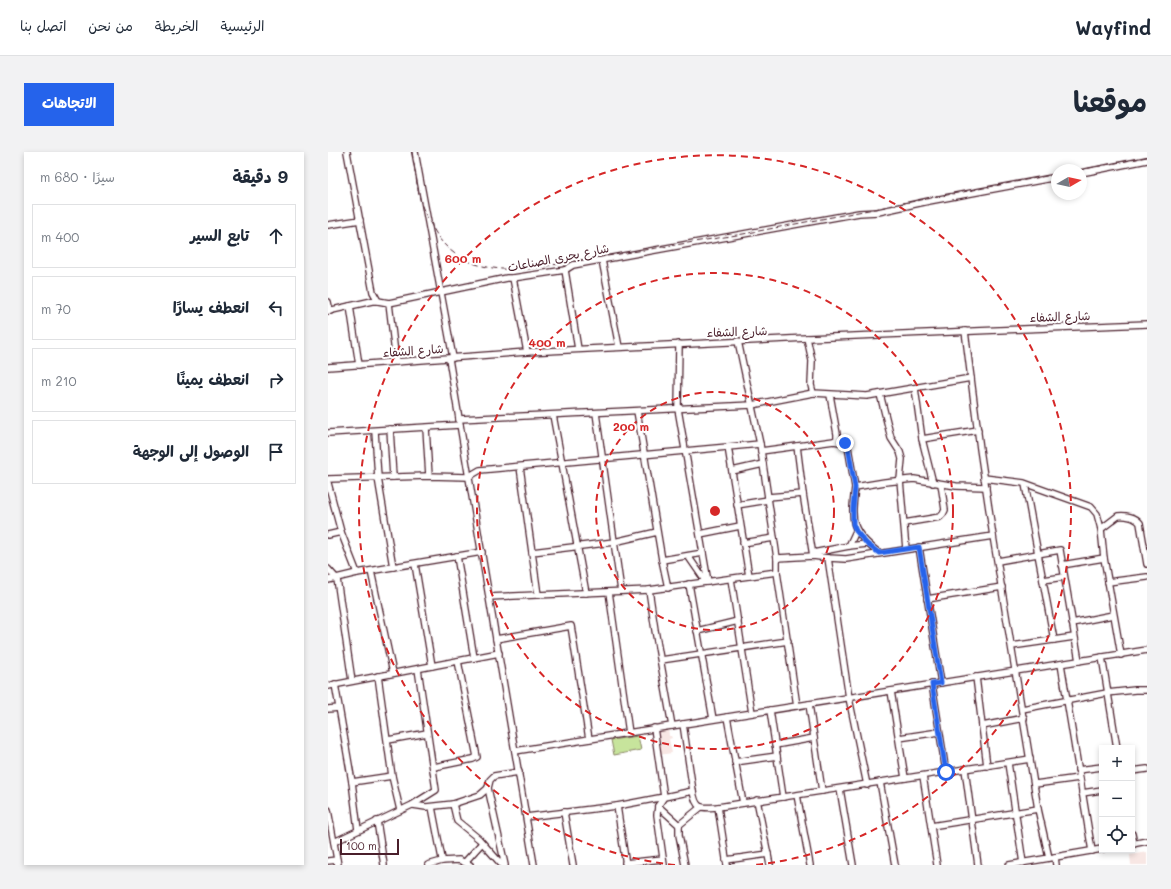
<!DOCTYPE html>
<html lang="ar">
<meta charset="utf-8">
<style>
:root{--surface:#fff;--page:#f2f2f3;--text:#1f2937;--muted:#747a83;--line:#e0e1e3;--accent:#2563eb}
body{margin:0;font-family:Mali,"Playpen Sans Arabic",sans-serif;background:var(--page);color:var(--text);direction:rtl}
.controls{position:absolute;right:12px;bottom:12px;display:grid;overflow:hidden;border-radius:0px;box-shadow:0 2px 6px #0003}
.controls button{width:36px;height:36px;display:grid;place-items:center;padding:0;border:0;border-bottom:1px solid var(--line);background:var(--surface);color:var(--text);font:20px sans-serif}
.compass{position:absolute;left:723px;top:12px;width:36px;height:36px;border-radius:50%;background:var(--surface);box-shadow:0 2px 6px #0003;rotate:81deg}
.scale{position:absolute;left:12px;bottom:10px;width:59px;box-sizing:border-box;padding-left:4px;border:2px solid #4a1f2b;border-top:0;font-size:11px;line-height:14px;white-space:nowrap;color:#4a1f2b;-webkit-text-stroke:3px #fff;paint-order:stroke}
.stop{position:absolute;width:12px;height:12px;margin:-9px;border:3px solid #2563eb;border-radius:50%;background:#fff}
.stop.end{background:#2563eb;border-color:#fff;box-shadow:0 1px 4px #0008}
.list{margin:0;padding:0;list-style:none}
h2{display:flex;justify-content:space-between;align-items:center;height:52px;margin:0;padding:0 16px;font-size:17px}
h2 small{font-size:13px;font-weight:400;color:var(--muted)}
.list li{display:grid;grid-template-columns:26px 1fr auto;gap:12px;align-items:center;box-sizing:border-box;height:64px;margin:0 8px 8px;padding:0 8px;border:1px solid var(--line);border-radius:0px}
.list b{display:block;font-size:15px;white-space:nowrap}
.list em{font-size:13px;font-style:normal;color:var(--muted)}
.icon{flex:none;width:22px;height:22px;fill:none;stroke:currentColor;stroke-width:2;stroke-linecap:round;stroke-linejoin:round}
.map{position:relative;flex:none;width:819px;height:713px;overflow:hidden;direction:ltr;border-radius:0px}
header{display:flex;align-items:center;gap:24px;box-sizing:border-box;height:56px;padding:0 20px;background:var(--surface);border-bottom:1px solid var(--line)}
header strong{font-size:19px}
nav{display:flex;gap:22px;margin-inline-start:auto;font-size:14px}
.intro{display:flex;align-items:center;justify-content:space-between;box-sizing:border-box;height:96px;padding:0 24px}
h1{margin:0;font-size:28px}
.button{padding:10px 18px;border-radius:0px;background:var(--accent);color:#fff;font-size:14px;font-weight:700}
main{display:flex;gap:24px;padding:0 24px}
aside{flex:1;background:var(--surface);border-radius:0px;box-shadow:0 2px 6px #0003}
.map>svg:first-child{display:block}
</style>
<header>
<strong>Wayfind</strong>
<nav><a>الرئيسية</a><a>الخريطة</a><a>من نحن</a><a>اتصل بنا</a></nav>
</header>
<div class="intro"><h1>موقعنا</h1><a class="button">الاتجاهات</a></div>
<main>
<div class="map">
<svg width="819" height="713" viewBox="0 0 819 713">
<rect width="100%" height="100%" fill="#fff"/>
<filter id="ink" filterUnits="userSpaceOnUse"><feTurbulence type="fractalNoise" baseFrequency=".025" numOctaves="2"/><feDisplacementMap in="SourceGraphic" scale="8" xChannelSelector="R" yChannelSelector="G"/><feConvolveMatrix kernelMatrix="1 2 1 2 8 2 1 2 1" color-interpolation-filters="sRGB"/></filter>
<g filter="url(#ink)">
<!-- built -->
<g fill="#f8e7e4">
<polygon points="340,574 341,584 343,584 344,586 341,587 344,601 331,603 326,577"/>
<polygon points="819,700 819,713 803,713 802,703"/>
</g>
<!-- green -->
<polygon fill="#c7e49c" stroke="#888264" points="310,584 313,598 286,603 283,588"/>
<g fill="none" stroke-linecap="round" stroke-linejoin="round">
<!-- minor casing -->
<g stroke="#4a1f2b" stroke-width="8">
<g id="minor">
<polyline points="19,0 45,140 50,149 61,151 179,126 185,126 237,118 245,113 531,61 550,60 601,49 729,25"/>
<polyline points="87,0 125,206"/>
<polyline points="753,21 819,8"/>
<polyline points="0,73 32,68"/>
<polyline points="274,108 291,195"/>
<polyline points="237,118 250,197"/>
<polyline points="185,126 199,200"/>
<polyline points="0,150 2,159"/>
<polyline points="61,151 68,210"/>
<polyline points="22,154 31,213"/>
<polyline points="0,159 44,149 50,149"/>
<polyline points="637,179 652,297 665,384 710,657 721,706"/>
<polyline points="479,186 484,209 483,233 485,241 539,244 643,226"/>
<polyline points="410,189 432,292 449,406 449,420 469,554"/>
<polyline points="351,192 350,257 380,430"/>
<polyline points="121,207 206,713"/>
<polyline points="0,215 199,200 479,186 819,172"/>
<polyline points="587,236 594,287 605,331"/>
<polyline points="552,242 563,286 572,300 574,307 572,328 578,397"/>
<polyline points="502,243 509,282 509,287 506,289"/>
<polyline points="309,259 334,408 340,436"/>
<polyline points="268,261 293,439"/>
<polyline points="225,263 258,441"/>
<polyline points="131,267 424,253 485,241"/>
<polyline points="98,276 101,324"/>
<polyline points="62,277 65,325"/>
<polyline points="47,279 50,326 65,415"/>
<polyline points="0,281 132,273"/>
<polyline points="594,287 650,278"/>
<polyline points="400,295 421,424"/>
<polyline points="433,299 506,289 517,291 520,295 527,335"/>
<polyline points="192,315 210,443"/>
<polyline points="404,319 435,312"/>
<polyline points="656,326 696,331 763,355 769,362 773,377 776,406 793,503"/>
<polyline points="0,327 101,324 140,325 152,318 432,292"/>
<polyline points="0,331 13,380 29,421"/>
<polyline points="697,332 726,488"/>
<polyline points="475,342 485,404"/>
<polyline points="440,345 475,342 469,294"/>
<polyline points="409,353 440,348"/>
<polyline points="576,371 612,365 615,362 617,358 613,332"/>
<path d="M773 377 790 364C797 363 808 365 812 371L819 412"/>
<polyline points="372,382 412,374"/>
<polyline points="0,383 13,380"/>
<polyline points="415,391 446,386"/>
<polyline points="521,394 528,379"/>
<polyline points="591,395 613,531"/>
<polyline points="204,400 286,390 329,380"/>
<polyline points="485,401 521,394 539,392"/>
<path d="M551 401C522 379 523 369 527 335L557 330 586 327 628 334 658 335"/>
<polyline points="129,404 146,506"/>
<polyline points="360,404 378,430"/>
<polyline points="449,406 485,404 500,406 518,407 665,384"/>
<polyline points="500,406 521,546 539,633"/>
<polyline points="334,408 375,401"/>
<polyline points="670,409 732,398 751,509"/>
<polyline points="87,412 104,514"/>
<polyline points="734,413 776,406"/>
<polyline points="0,417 9,427 24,529"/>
<polyline points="43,419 65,521"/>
<polyline points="403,427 424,561"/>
<polyline points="0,428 29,421 154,400"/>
<polyline points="715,428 736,425"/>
<polyline points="780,430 819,425"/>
<polyline points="361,432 385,567"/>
<polyline points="321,438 327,478 344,574"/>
<polyline points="281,440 301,581"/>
<polyline points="161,445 321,438 449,420"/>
<polyline points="599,447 674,435"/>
<polyline points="744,471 785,463"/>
<polyline points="369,479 410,469"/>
<polyline points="168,487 243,474 261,587"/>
<polyline points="684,494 746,485"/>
<polyline points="774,505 789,596"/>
<polyline points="333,508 460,489"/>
<polyline points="733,512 764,699"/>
<polyline points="648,525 659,614"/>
<polyline points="7,532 24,630 30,678"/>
<polyline points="604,532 618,620"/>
<polyline points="0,534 171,501"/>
<polyline points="563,539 577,626"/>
<polyline points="481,552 494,639"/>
<polyline points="0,557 11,556"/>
<polyline points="694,557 779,541 807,538 819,538"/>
<polyline points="442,558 455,645"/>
<polyline points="399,565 415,651"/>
<polyline points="355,572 365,639"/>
<polyline points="654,574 696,566"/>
<polyline points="571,586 611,580"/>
<polyline points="60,588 99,581"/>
<polyline points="447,593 486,586"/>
<polyline points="187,599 819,498"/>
<polyline points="407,610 449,604"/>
<polyline points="680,611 695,711"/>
<polyline points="106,615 145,607 149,605 130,509"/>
<polyline points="637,617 650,713"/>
<polyline points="750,618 774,615"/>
<polyline points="804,619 819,617"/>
<polyline points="64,624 72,658"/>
<polyline points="595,624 609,713"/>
<polyline points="24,630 64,624 50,524"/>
<polyline points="552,630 567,713"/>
<polyline points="707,632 751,626"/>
<polyline points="160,636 177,713"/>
<polyline points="512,637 525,713"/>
<polyline points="754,641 774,638"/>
<polyline points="469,643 482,713"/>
<polyline points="429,648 442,713"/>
<polyline points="125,652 129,669 151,687 174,713"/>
<polyline points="85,653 98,655 125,652 152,643 160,636 162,628 166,624 191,620"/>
<polyline points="289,654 298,713"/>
<polyline points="330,654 351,673"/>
<polyline points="390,655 399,713"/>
<polyline points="0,658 10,713"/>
<polyline points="236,660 245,713"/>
<polyline points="198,665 289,654 336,645 326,576"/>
<polyline points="49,669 56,713"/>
<polyline points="603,674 710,657"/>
<polyline points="804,682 806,692"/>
<polyline points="6,690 84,653 108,638 90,517"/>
<polyline points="804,692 819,689"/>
<polyline points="727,705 728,713"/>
<polyline points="398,708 440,702"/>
<polyline points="0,709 9,708"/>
<polyline points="114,709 131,708 142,713"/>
<polyline points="137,710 154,691"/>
<polyline points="297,711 335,707"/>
<polyline points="100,713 114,709 114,707 104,655"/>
<path d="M336 713 329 663 330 654 336 645 365 639C368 658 373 656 390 655L702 607"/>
<polyline points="357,713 351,683 351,673 373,655"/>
<polyline points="681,713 774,697"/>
</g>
</g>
<!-- minor -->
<use href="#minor" stroke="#fff" stroke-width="5.5"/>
<!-- rail -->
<g stroke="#4a1f2b" stroke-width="1" stroke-dasharray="6 3" stroke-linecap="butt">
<path d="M84 0C87 16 89 39 94 54 97 62 101 69 105 76 108 81 111 87 115 91 136 115 169 119 199 117L415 82 729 22"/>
<polyline points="751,18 819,5"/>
</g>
</g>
</g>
<g fill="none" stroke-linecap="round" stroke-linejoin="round" filter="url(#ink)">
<!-- route -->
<polyline stroke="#2563eb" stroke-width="5" points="517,291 520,295 527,335 525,357 525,372 528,379 539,392 551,401 591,395 613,531 604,532 618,620"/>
</g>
<!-- distance rings -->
<g fill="none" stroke="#d62828" stroke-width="2" stroke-dasharray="7 5">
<circle cx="387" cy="359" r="119"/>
<circle cx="387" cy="359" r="238"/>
<path d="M347 713A356 356 0 1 1 427 713"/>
</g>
<g text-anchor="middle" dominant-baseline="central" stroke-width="4" stroke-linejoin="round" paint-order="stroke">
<!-- street labels -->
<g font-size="12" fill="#4a1f2b" stroke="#fff">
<text transform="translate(230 105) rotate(-11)">شارع بحرى الصناعات</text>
<text transform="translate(732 164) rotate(-2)">شارع الشفاء</text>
<text transform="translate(409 179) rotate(-2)">شارع الشفاء</text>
<text transform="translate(85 198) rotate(-4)">شارع الشفاء</text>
</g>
</g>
<circle cx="387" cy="359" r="6" fill="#d62828" stroke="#fff" stroke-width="2"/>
<g font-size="12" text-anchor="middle" font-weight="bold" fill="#d62828" stroke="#fff" stroke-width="4" stroke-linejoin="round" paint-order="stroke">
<text x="135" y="111">600 m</text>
<text x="219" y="195">400 m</text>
<text x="303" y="279">200 m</text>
</g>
</svg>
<div class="controls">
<button>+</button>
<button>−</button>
<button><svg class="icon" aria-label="locate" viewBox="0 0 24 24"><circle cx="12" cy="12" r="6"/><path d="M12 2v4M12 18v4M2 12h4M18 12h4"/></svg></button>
</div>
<svg class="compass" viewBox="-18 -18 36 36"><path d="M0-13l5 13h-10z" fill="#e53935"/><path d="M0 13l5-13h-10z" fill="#747a83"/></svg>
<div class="scale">100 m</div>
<div class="stop" style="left:618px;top:620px"></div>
<div class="stop end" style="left:517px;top:291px"></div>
</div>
<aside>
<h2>9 دقيقة<small>سيرًا · 680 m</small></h2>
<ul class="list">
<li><svg class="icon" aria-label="ahead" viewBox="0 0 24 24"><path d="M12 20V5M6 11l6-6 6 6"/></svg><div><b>تابع السير</b></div><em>400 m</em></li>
<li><svg class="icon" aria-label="left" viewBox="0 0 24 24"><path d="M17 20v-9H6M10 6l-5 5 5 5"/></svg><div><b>انعطف يسارًا</b></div><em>70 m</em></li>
<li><svg class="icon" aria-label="right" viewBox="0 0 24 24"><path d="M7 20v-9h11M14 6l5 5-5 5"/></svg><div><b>انعطف يمينًا</b></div><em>210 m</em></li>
<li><svg class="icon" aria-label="arrive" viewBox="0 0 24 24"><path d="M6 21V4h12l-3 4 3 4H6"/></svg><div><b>الوصول إلى الوجهة</b></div></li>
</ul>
</aside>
</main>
